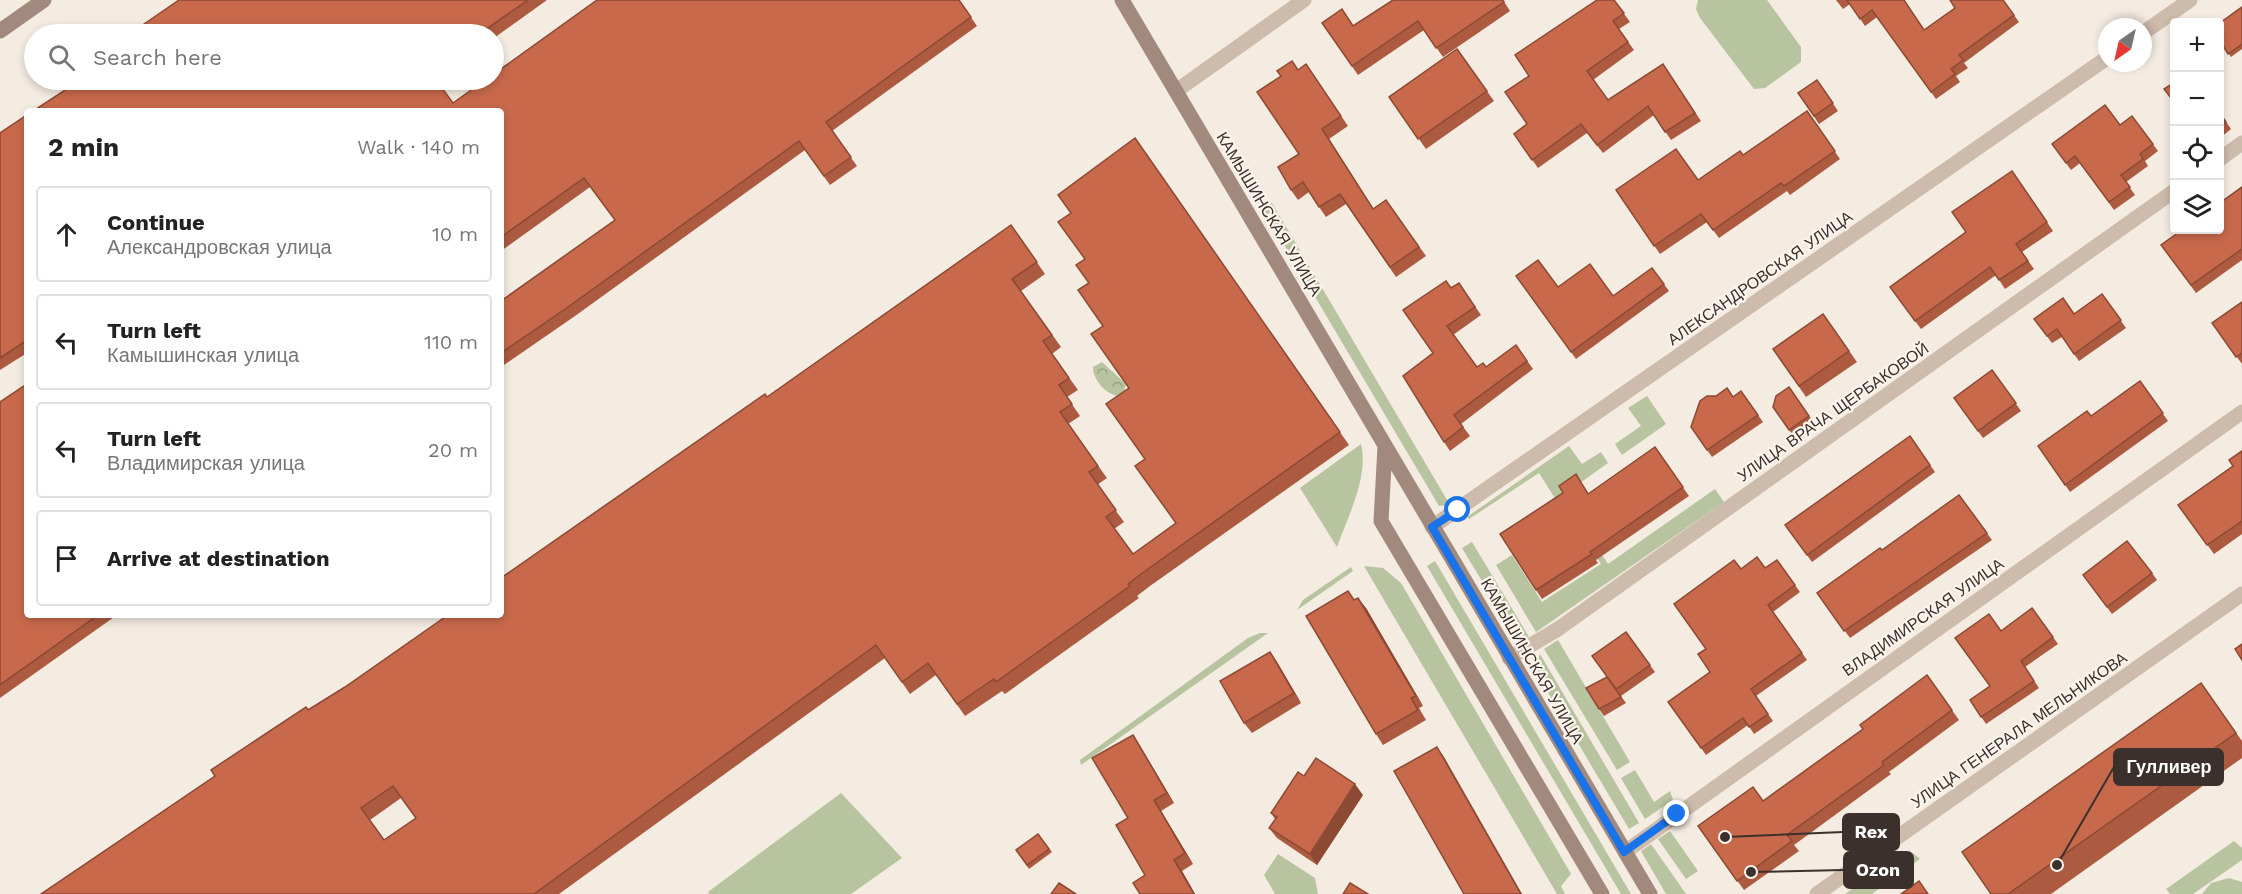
<!DOCTYPE html>
<meta charset="utf-8">
<style>
:root{--surface:#fff;--page:#f2f2f2;--text:#222;--muted:#767676;--line:#e0e0e0}
body{margin:0;font-family:"Work Sans",sans-serif;background:var(--page);color:var(--text)}
.controls{position:absolute;right:18px;top:18px;display:grid;overflow:hidden;border-radius:6px;box-shadow:0 3px 9px #0003}
.controls button{width:54px;height:54px;display:grid;place-items:center;padding:0;border:0;border-bottom:2px solid var(--line);background:var(--surface);color:var(--text);font:30px sans-serif}
.compass{position:absolute;left:2098px;top:18px;width:54px;height:54px;border-radius:50%;background:var(--surface);box-shadow:0 3px 9px #0003;rotate:214deg}
.stop{position:absolute;width:18px;height:18px;margin:-14px;border:4px solid #1a73e8;border-radius:50%;background:#fff}
.stop.end{background:#1a73e8;border-color:#fff;box-shadow:0 2px 6px #0008}
.list{margin:0;padding:0;list-style:none}
h2{display:flex;justify-content:space-between;align-items:center;height:78px;margin:0;padding:0 24px;font-size:26px}
h2 small{font-size:20px;font-weight:400;color:var(--muted)}
.list li{display:grid;grid-template-columns:39px 1fr auto;gap:18px;align-items:center;box-sizing:border-box;height:96px;margin:0 12px 12px;padding:0 12px;border:2px solid var(--line);border-radius:6px}
.list b{display:block;font-size:22px;white-space:nowrap}
.list p{margin:0;font-size:20px;white-space:nowrap;color:var(--muted)}
.list em{font-size:20px;font-style:normal;color:var(--muted)}
.icon{flex:none;width:33px;height:33px;fill:none;stroke:currentColor;stroke-width:2;stroke-linecap:round;stroke-linejoin:round}
.map{position:relative;flex:none;width:2242px;height:894px;overflow:hidden}
.search{position:absolute;background:var(--surface);box-shadow:0 3px 9px #0003;left:24px;top:24px;width:480px;height:66px;display:flex;align-items:center;gap:15px;box-sizing:border-box;padding:0 21px;border-radius:33px;color:var(--muted);font-size:22px}
.panel{position:absolute;background:var(--surface);box-shadow:0 3px 9px #0003;left:24px;top:108px;width:480px;height:510px;border-radius:6px}
.map>svg:first-child{display:block}
</style>
<div class="map">
<svg width="2242" height="894" viewBox="0 0 2242 894">
<defs>
<pattern id="forest-crowns" width="20" height="18" patternUnits="userSpaceOnUse" patternTransform="scale(1.5)"><rect width="20" height="18" fill="#b8c4a0"/><path d="M2 6a3 3 0 1 1 6 0M12 15a3 3 0 1 1 6 0" fill="none" stroke="#97a083"/></pattern>
</defs>
<rect width="100%" height="100%" fill="#f4ebe1"/>
<!-- green -->
<g fill="#b8c4a0">
<polygon points="1698,0 1767,0 1801,47 1801,62 1765,88 1754,89 1700,18 1696,9"/>
<polygon points="1272,203 1450,505 1439,506 1263,209"/>
<polygon points="1647,396 1666,424 1622,455 1615,444 1641,426 1628,408"/>
<path d="M1361 444C1369 477 1348 516 1337 547L1300 488Z"/>
<polygon points="1569,446 1582,464 1601,452 1608,463 1563,495 1608,564 1715,489 1724,502 1536,632 1496,565 1512,555 1542,602 1601,564 1561,502 1558,503 1539,473 1469,519 1467,517"/>
<polygon points="1472,542 1529,637 1526,639 1514,634 1462,548"/>
<polygon points="1435,561 1631,894 1621,894 1427,566"/>
<polygon points="1364,566 1383,568 1401,583 1571,874 1561,886 1565,894 1557,894"/>
<polygon points="1351,567 1353,571 1297,610 1303,600"/>
<polygon points="1260,633 1268,633 1081,765 1080,760 1084,757 1248,638"/>
<polygon points="1558,640 1630,762 1617,770 1544,649"/>
<polygon points="1540,654 1639,823 1629,829 1534,669"/>
<polygon points="1635,770 1654,802 1670,791 1673,800 1645,819 1621,778"/>
<polygon points="841,793 902,858 851,894 709,894 708,892"/>
<polygon points="1670,831 1698,871 1686,879 1658,839"/>
<polygon points="2234,841 2242,848 2242,860 2193,894 2170,894 2166,889"/>
<polygon points="1651,844 1686,894 1666,894 1641,851"/>
<polygon points="1913,853 1920,859 1872,894 1845,894 1896,858"/>
<polygon points="1278,854 1315,878 1318,894 1275,894 1264,875"/>
<polygon points="2229,878 2242,882 2242,894 2202,894 2211,883"/>
</g>
<!-- forest -->
<path fill="url(#forest-crowns)" d="M1102 362 1126 384 1124 392 1119 396C1106 395 1093 380 1093 367Z"/>
<g fill="none" stroke-linecap="round" stroke-linejoin="round">
<!-- street -->
<g stroke="#cdbbac" stroke-width="15">
<polyline points="2143,33 2190,0"/>
<polyline points="1176,91 1304,0"/>
<polyline points="2220,159 2242,143"/>
<polyline points="1432,527 2107,58"/>
<polyline points="1509,658 1558,629 2174,191"/>
<polyline points="1625,852 2242,412"/>
<polyline points="1817,894 2242,594"/>
</g>
<!-- secondary -->
<g stroke="#a18a7d" stroke-width="15">
<polyline points="1122,0 1650,894"/>
<polyline points="0,31 44,0"/>
<polyline points="1385,446 1381,521 1602,894"/>
</g>
</g>
<!-- wall -->
<g fill="#ac5a40" fill-rule="evenodd">
<polygon points="179,0 547,0 494,38 494,34 135,34"/>
<polygon points="959,0 977,26 832,131 857,166 830,185 805,150 575,316 501,367 501,301 615,220 590,187 501,251 501,111 76,83 453,103"/>
<polygon points="1503,0 1510,11 1443,57 1424,30 1358,75 1322,23 1354,26"/>
<polygon points="1614,0 1630,22 1619,29 1634,50 1593,80 1608,100 1663,64 1701,121 1671,140 1654,115 1603,153 1587,133 1538,168 1514,134 1527,124 1529,76"/>
<polygon points="1836,0 1904,0 1924,30 2003,0 2019,22 1964,63 1968,68 1956,76 1960,82 1936,99 1877,17 1865,26 1850,4 1843,9"/>
<polygon points="2242,7 2242,49 2231,57 2220,41"/>
<polygon points="1457,49 1494,101 1426,149 1389,97"/>
<polygon points="1306,64 1348,126 1329,139 1373,209 1386,200 1426,256 1396,277 1346,204 1326,217 1309,192 1298,200 1291,190 1299,154 1281,76 1298,70"/>
<polygon points="1817,80 1838,111 1819,124 1798,93"/>
<polygon points="1807,111 1840,159 1790,195 1787,191 1719,238 1707,222 1660,254 1616,190 1698,180 1743,155"/>
<polygon points="2220,113 2231,129 2220,138"/>
<polygon points="27,115 27,353 0,370 0,133"/>
<polygon points="2132,116 2158,151 2145,161 2148,166 2126,182 2135,195 2114,210 2080,163 2071,170 2052,144 2120,125"/>
<path d="M1135 138 1349 445 1150 586 1137 596 1139 598 1005 694 1002 691 965 716 936 675 910 694 885 658 559 894H41L215 776 308 710 345 687 767 397 1011 225 1045 274 1021 291 1061 347 1052 354 1078 390 1067 397 1080 416 1068 424 1107 478 1097 485 1124 522 1114 529 1133 554 1176 523 1145 459 1129 388 1103 326 1089 283 1085 259 1071 213ZM401 798 416 818 384 840 370 820Z"/>
<polygon points="2012,171 2053,231 2022,252 2034,269 2005,289 1996,275 1921,329 1890,287 1966,232"/>
<polygon points="2242,187 2242,260 2196,293 2161,245"/>
<polygon points="1652,268 1669,291 1576,359 1516,276 1558,287 1613,296"/>
<polygon points="1459,283 1481,315 1453,335 1477,367 1486,367 1516,345 1533,369 1461,424 1470,436 1450,451 1444,442 1433,353 1451,288"/>
<polygon points="2102,294 2126,328 2079,361 2062,337 2052,343 2034,319 2074,314"/>
<polygon points="2242,302 2242,364 2212,323"/>
<polygon points="1823,314 1857,362 1806,397 1773,349"/>
<polygon points="1992,370 2021,411 1983,438 1954,398"/>
<polygon points="2140,381 2168,421 2070,492 2038,446 2091,416"/>
<polygon points="1789,387 1814,423 1794,437 1773,407"/>
<polygon points="1741,391 1763,422 1712,457 1691,427"/>
<polygon points="0,402 27,615 117,615 0,698"/>
<polygon points="1910,436 1935,472 1812,562 1785,525"/>
<polygon points="1655,447 1689,496 1596,560 1598,563 1542,599 1536,590 1589,494"/>
<polygon points="2242,451 2242,534 2214,554 2178,505 2233,466"/>
<polygon points="1959,495 1992,540 1850,638 1817,593 1882,550"/>
<polygon points="1777,560 1800,592 1773,612 1807,660 1756,696 1773,721 1754,734 1748,725 1706,755 1668,702 1710,672 1706,649 1741,569 1765,568"/>
<polygon points="2152,573 2157,580 2112,614 2083,575"/>
<polygon points="1355,600 1366,608 1423,706 1419,708 1426,720 1383,745 1376,734"/>
<polygon points="2032,608 2058,644 2025,667 2039,688 1986,724 1970,700 1990,686 2001,631"/>
<polygon points="1626,632 1655,672 1621,696 1613,685 1626,703 1604,716 1599,709 1607,677"/>
<polygon points="1270,652 1277,662 1301,703 1252,733 1244,723"/>
<polygon points="1927,675 1959,720 1889,772 1891,774 1794,845 1799,851 1744,890 1698,826 1763,801 1863,729"/>
<polygon points="2201,683 2242,741 2242,758 2051,894 1991,894"/>
<polygon points="1140,746 1174,803 1161,811 1193,864 1182,871 1195,894 1140,894 1145,875"/>
<polygon points="1363,795 1317,865 1277,838 1269,828 1275,819 1271,813"/>
<polygon points="1038,834 1052,852 1029,869 1016,850"/>
</g>
<!-- shaded-wall -->
<g fill="#8c4a34">
<polygon points="1322,129 1329,139 1380,219 1373,209"/>
<polygon points="1358,598 1366,608 1423,706 1416,696"/>
<polygon points="1270,652 1277,662 1301,703 1294,693"/>
<polygon points="1133,735 1140,746 1174,803 1167,793"/>
<polygon points="1437,747 1444,757 1522,894 1521,894"/>
<polygon points="1355,784 1363,795 1317,865 1310,854"/>
<polygon points="1154,800 1161,811 1193,864 1185,853"/>
<polygon points="1174,860 1182,871 1195,894 1194,894"/>
</g>
<!-- building -->
<g fill="#c8694b" stroke="#8c4a34" stroke-width="1.5" fill-rule="evenodd">
<polygon points="179,0 528,0 479,34 135,34 139,32 137,29"/>
<polygon points="597,0 959,0 971,17 826,122 851,157 824,176 799,141 568,307 501,353 501,301 615,220 584,178 501,237 501,111 33,111 76,83 74,80 436,80 453,103 485,80 494,80 494,74"/>
<polygon points="1393,0 1503,0 1504,2 1436,48 1418,21 1352,66 1322,23 1342,9 1353,26"/>
<polygon points="1597,0 1614,0 1624,13 1613,21 1628,42 1587,71 1608,100 1663,64 1695,113 1665,132 1648,106 1597,145 1581,124 1532,160 1514,134 1527,124 1505,92 1529,76 1515,55"/>
<polygon points="1847,0 1904,0 1924,30 1955,8 1950,0 2003,0 2014,15 1959,55 1963,60 1951,69 1955,74 1931,92 1872,10 1860,19"/>
<polygon points="2242,7 2242,44 2228,54 2220,41 2220,23"/>
<polygon points="1457,49 1487,91 1418,139 1389,97"/>
<polygon points="1292,61 1298,70 1306,64 1341,116 1322,129 1373,209 1386,200 1419,247 1390,267 1340,194 1319,207 1303,182 1291,190 1278,167 1299,154 1257,92 1281,76 1277,71"/>
<polygon points="1817,80 1833,103 1814,116 1798,93"/>
<polygon points="2175,82 2175,103 2164,89"/>
<polygon points="2105,105 2120,125 2132,116 2153,144 2140,154 2143,159 2121,175 2130,187 2109,202 2075,156 2066,163 2052,144"/>
<polygon points="1807,111 1835,151 1784,186 1781,183 1713,230 1701,214 1654,246 1616,190 1676,149 1698,180 1740,151 1743,155"/>
<polygon points="2220,113 2226,122 2220,127"/>
<polygon points="27,115 27,340 0,358 0,133"/>
<path d="M1135 138 1340 432 1141 574 1128 584 1130 586 996 682 994 679 957 704 928 663 902 682 876 645 534 894H41L215 776 211 770 306 707 308 710 345 687 448 615H501V578L765 394 767 397 1011 225 1037 262 1012 279 1052 335 1043 341 1069 378 1059 385 1072 404 1060 412 1098 466 1089 472 1116 510 1106 517 1133 554 1176 523 1135 466 1145 459 1106 404 1129 388 1091 334 1103 326 1078 290 1089 283 1076 265 1085 259 1058 222 1071 213 1058 195ZM393 786 416 818 384 840 361 808Z"/>
<polygon points="2012,171 2047,222 2016,244 2028,261 1999,280 1990,267 1915,321 1890,287 1966,232 1952,212"/>
<polygon points="2242,187 2242,249 2191,285 2161,245 2182,230 2220,230 2220,203"/>
<polygon points="1538,260 1558,287 1590,264 1613,296 1652,268 1664,284 1571,352 1516,276"/>
<polygon points="1446,281 1451,288 1459,283 1475,307 1447,326 1477,367 1483,363 1486,367 1516,345 1527,361 1454,415 1463,427 1444,442 1403,376 1433,353 1403,310"/>
<polygon points="2102,294 2121,320 2074,354 2057,329 2047,336 2034,319 2063,298 2074,314"/>
<polygon points="2242,302 2242,353 2236,357 2212,323"/>
<polygon points="1823,314 1849,351 1799,386 1773,349"/>
<polygon points="1992,370 2016,403 1978,431 1954,398"/>
<polygon points="2140,381 2163,413 2065,485 2038,446 2087,411 2091,416"/>
<polygon points="27,384 27,615 98,615 0,685 0,402"/>
<polygon points="1789,387 1809,416 1789,430 1773,407 1776,396"/>
<polygon points="1727,388 1733,397 1741,391 1758,415 1707,450 1691,427 1700,401 1707,396 1716,396"/>
<polygon points="1910,436 1930,465 1807,555 1785,525"/>
<polygon points="1655,447 1683,487 1590,552 1592,554 1536,590 1500,534 1563,493 1559,486 1576,474 1588,494"/>
<polygon points="2242,451 2242,521 2207,545 2178,505 2233,466 2229,460"/>
<polygon points="1959,495 1987,533 1844,631 1817,593 1880,548 1882,550"/>
<polygon points="2127,541 2152,573 2107,607 2083,575"/>
<polygon points="1757,557 1765,568 1777,560 1795,585 1768,605 1802,653 1751,689 1768,714 1749,727 1743,718 1701,748 1668,702 1710,672 1698,654 1706,649 1674,604 1734,560 1741,569"/>
<polygon points="1348,591 1354,600 1358,598 1416,696 1411,698 1418,710 1376,734 1306,616"/>
<polygon points="2032,608 2053,637 2021,661 2034,681 1981,717 1970,700 1990,686 1955,638 1989,614 2001,631"/>
<polygon points="1626,632 1650,665 1616,689 1592,656"/>
<polygon points="2242,644 2242,660 2235,649"/>
<polygon points="1270,652 1294,693 1244,723 1220,681"/>
<polygon points="1927,675 1952,710 1882,762 1884,765 1787,835 1792,841 1737,881 1698,826 1753,787 1763,801 1863,729 1860,725"/>
<polygon points="1607,677 1621,697 1599,709 1586,688"/>
<polygon points="2201,683 2236,733 2008,894 1991,894 1962,852"/>
<polygon points="1133,735 1167,793 1154,800 1185,853 1174,860 1194,894 1140,894 1133,883 1145,875 1116,825 1128,818 1092,758"/>
<polygon points="1437,747 1521,894 1464,894 1394,771"/>
<polygon points="1316,758 1355,784 1310,854 1269,828 1277,817 1271,813 1298,772 1304,776"/>
<polygon points="1038,834 1049,849 1027,865 1016,850"/>
<polygon points="1919,881 1928,894 1901,894"/>
<polygon points="1059,883 1076,894 1051,894"/>
<polygon points="1350,883 1368,894 1343,894"/>
</g>
<g fill="none" stroke-linecap="round" stroke-linejoin="round">
<!-- route -->
<polyline stroke="#1a73e8" stroke-width="8" points="1458,510 1432,527 1624,852 1677,814"/>
</g>
<g text-anchor="middle" dominant-baseline="central" stroke-width="4.5" stroke-linejoin="round" paint-order="stroke">
<!-- street labels -->
<g font-size="16" fill="#3b302b" stroke="#fbf5ee">
<text transform="translate(1269 214) rotate(59)">КАМЫШИНСКАЯ УЛИЦА</text>
<text transform="translate(1760 278) rotate(-35)">АЛЕКСАНДРОВСКАЯ УЛИЦА</text>
<text transform="translate(1833 412) rotate(-35)">УЛИЦА ВРАЧА ЩЕРБАКОВОЙ</text>
<text transform="translate(1923 617) rotate(-35)">ВЛАДИМИРСКАЯ УЛИЦА</text>
<text transform="translate(1532 661) rotate(60)">КАМЫШИНСКАЯ УЛИЦА</text>
<text transform="translate(2019 730) rotate(-35)">УЛИЦА ГЕНЕРАЛА МЕЛЬНИКОВА</text>
</g>
</g>
<!-- callouts -->
<path fill="none" stroke="#3b302b" stroke-width="2" d="M2057 865L2114 767M1725 837L1843 832M1751 872L1844 870"/>
<g fill="#3b302b" stroke="#fbf5ee" stroke-width="2">
<circle cx="2057" cy="865" r="6"/>
<circle cx="1725" cy="837" r="6"/>
<circle cx="1751" cy="872" r="6"/>
</g>
<g fill="#3b302b" stroke="#3b302b" stroke-width="2">
<rect x="2114" y="749" width="109" height="36" rx="6"/>
<rect x="1843" y="814" width="56" height="36" rx="6"/>
<rect x="1844" y="852" width="69" height="36" rx="6"/>
</g>
<g font-size="18" text-anchor="middle" font-weight="bold" fill="#fff">
<text x="2169" y="773">Гулливер</text>
<text x="1871" y="838">Rex</text>
<text x="1878" y="876">Ozon</text>
</g>
</svg>
<div class="controls">
<button>+</button>
<button>−</button>
<button><svg class="icon" aria-label="locate" viewBox="0 0 24 24"><circle cx="12" cy="12" r="6"/><path d="M12 2v4M12 18v4M2 12h4M18 12h4"/></svg></button>
<button><svg class="icon" aria-label="layers" viewBox="0 0 24 24"><path d="M12 4l9 5-9 5-9-5zM3 14l9 5 9-5"/></svg></button>
</div>
<svg class="compass" viewBox="-18 -18 36 36"><path d="M0-13l5 13h-10z" fill="#e53935"/><path d="M0 13l5-13h-10z" fill="#767676"/></svg>
<div class="stop" style="left:1458px;top:510px"></div>
<div class="stop end" style="left:1677px;top:814px"></div>
<div class="search"><svg class="icon" aria-label="search" viewBox="0 0 24 24"><circle cx="10" cy="10" r="6"/><path d="M15 15l6 6"/></svg>Search here</div>
<section class="panel">
<h2>2 min<small>Walk · 140 m</small></h2>
<ul class="list">
<li><svg class="icon" aria-label="ahead" viewBox="0 0 24 24"><path d="M12 20V5M6 11l6-6 6 6"/></svg><div><b>Continue</b><p>Александровская улица</p></div><em>10 m</em></li>
<li><svg class="icon" aria-label="left" viewBox="0 0 24 24"><path d="M17 20v-9H6M10 6l-5 5 5 5"/></svg><div><b>Turn left</b><p>Камышинская улица</p></div><em>110 m</em></li>
<li><svg class="icon" aria-label="left" viewBox="0 0 24 24"><path d="M17 20v-9H6M10 6l-5 5 5 5"/></svg><div><b>Turn left</b><p>Владимирская улица</p></div><em>20 m</em></li>
<li><svg class="icon" aria-label="arrive" viewBox="0 0 24 24"><path d="M6 21V4h12l-3 4 3 4H6"/></svg><div><b>Arrive at destination</b></div></li>
</ul>
</section>
</div>
